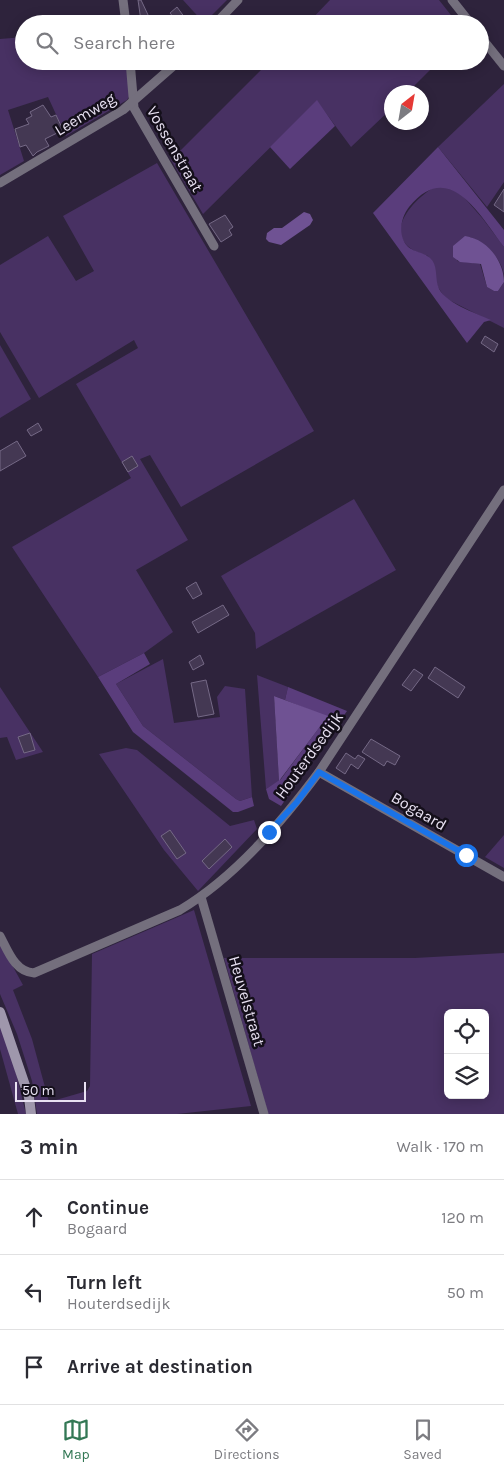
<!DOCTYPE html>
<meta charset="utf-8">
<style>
:root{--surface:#fff;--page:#f7f7f7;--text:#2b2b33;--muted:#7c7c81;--line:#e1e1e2;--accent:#337855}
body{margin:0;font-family:Karla,sans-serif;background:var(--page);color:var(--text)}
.controls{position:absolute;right:15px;bottom:15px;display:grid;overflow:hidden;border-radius:8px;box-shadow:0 2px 12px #0003}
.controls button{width:45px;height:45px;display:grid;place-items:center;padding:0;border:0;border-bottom:1px solid var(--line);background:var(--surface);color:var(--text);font:25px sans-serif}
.compass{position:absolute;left:384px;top:85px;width:45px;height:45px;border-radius:50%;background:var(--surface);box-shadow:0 2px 12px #0003;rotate:31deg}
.scale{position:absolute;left:15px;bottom:12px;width:71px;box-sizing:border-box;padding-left:5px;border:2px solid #e8e1f2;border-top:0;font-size:14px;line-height:18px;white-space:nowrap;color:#e8e1f2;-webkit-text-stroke:4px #140f1a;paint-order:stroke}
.stop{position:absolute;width:15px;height:15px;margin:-11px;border:4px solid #1a73e8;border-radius:50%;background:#fff}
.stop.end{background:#1a73e8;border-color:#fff;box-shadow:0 1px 5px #0008}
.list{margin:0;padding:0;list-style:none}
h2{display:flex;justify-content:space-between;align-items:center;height:65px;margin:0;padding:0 20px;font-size:21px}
h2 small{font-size:16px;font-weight:400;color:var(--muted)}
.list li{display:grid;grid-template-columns:32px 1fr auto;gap:15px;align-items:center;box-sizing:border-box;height:75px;padding:0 20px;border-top:1px solid var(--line)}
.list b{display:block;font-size:19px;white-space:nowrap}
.list p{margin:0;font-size:16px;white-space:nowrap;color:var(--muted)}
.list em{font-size:16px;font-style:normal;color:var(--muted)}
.icon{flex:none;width:28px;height:28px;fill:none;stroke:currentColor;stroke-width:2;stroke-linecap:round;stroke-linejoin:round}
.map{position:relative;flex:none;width:504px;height:1114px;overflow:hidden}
.search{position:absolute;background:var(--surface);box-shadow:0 2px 12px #0003;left:15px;right:15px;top:15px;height:55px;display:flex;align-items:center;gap:12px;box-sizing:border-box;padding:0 18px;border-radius:28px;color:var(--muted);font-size:19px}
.sheet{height:290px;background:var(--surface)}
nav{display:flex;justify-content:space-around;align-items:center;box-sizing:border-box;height:70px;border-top:1px solid var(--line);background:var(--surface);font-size:14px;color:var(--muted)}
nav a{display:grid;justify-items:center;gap:2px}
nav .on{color:var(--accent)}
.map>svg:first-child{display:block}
</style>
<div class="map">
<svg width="504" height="1114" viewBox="0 0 504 1114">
<rect width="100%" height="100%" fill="#2e233c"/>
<!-- green -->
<g fill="#483163" fill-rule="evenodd">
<polygon points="183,0 227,0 204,23"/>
<polygon points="330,0 439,0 458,24 307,24"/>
<polygon points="24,37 24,61 126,61 130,95 127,100 66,136 48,97 8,110 24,161 0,175 0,39"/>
<polygon points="270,61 439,61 408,92 392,92 391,109 351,147 317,101 203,214 171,160"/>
<polygon points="504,84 504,182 487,207 438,147"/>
<polygon points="157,163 314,431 181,507 150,455 140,459 188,540 136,570 173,632 144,653 98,677 12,547 131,478 76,384 138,348 134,340 39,398 0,332 0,265 48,236 76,281 94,271 63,216"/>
<path d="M434 187H448L462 195 483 219 504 247V275C501 257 486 245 470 237L457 261 480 264 487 287 494 291H498L504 282V328L445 298 438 287 428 256C379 242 405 206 434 187Z"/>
<polygon points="0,345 31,399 0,418"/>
<polygon points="354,499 396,570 256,649 255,633 221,576"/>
<polygon points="163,659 174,723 220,717 217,697 225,686 245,689 252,797 240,801 236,799 143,726 116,684"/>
<polygon points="257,675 288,687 285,700 274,696 279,781 266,789"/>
<polygon points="0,687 43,752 16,760 7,737 0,738"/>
<polygon points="126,748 137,750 230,826 254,820 257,829 198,891 164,850 99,754"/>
<polygon points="504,835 504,868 485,857"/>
<polygon points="194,910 251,1106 177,1114 37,1114 32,1081 17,1034 0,994 0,943 23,985 13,990 32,1039 49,1102 87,1091 90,1086 92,954"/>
<path d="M504 953V1114H268L224 958H415ZM448 1013H485V1095H448Z"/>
<polygon points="0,1026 14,1065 26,1114 18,1114 0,1049"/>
</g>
<!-- forest -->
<g fill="#5a3d7c">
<polygon points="317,100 335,126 290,169 270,147"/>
<path d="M438 147 504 230V247C479 214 449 158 409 207 402 216 399 229 403 239 408 253 421 250 430 258 438 265 435 277 438 286 442 302 476 313 491 320L484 322 467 343 373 213Z"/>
<polygon points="144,653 150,664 116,684 143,726 236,799 240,801 252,797 254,806 238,812 233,812 133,732 98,677"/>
<polygon points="288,687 347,711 281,806 269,799 266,789 281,779 327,717 285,700"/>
</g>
<!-- water -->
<g fill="#6f5293">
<polygon points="304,212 310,214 313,220 310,225 281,245 269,242 266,239 267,233 274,228 282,228"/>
<path d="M465 236C487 239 504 261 504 282L498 291H494L487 287 481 264 460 262 453 257V246Z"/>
<polygon points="274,696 328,716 279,781"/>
</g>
<!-- building -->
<g fill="#443853" stroke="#756986">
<polygon points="138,0 141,0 149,17 141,21"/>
<polygon points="177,7 185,18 178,23 170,13"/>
<polygon points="43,105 51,117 56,115 63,130 45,139 49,146 37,152 33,156 26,145 20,147 15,129 29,124 26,119 32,116 30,112"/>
<polygon points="504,189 504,212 494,205"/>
<polygon points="225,215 233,227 229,230 232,235 221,242 209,224"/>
<polygon points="485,336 498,344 494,352 481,343"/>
<polygon points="38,423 42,430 31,436 27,430"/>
<polygon points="17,441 26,456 0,471 0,451"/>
<polygon points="132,456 138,466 128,472 122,462"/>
<polygon points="196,582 202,594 193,599 186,588"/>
<polygon points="223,605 229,615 198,633 192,622"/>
<polygon points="200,655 204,664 193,670 189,662"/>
<polygon points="435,667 465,687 458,698 428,678"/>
<polygon points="414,669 423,675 411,691 402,685"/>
<polygon points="206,680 214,714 198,717 191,683"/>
<polygon points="30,733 35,750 24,753 18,737"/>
<polygon points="371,739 400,756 395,765 387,761 384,766 362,752"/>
<polygon points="346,753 355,759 358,755 365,759 358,769 351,764 345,774 336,768"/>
<polygon points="170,830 186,853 177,859 161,836"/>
<polygon points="225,839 232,847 209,869 202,861"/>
</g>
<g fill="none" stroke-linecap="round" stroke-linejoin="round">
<!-- street -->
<g stroke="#746f7d" stroke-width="9">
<polyline points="123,0 126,24"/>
<polyline points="452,0 471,24"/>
<polyline points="215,24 238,0"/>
<polyline points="480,36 504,66"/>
<polyline points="130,61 134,108 214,246"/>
<polyline points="0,183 123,110 179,61"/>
<polyline points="319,772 504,877"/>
<polyline points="201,897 264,1114"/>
<path d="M0 936C8 951 15 972 34 973L180 910C235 877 281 823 319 772L504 490"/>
</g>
<!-- secondary -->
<polyline stroke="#9f97ac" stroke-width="10" points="0,1012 29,1097 31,1114"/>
</g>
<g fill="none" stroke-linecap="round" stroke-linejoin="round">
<!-- route -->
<polyline stroke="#1a73e8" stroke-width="6" points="269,832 297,802 319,772 466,855"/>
</g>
<g text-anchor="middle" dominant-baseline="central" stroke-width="5" stroke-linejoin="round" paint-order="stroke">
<!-- street labels -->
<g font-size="16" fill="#e8e1f2" stroke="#140f1a">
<text transform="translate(85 114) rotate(-31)">Leemweg</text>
<text transform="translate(175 149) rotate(60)">Vossenstraat</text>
<text transform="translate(309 755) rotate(-54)">Houterdsedijk</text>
<text transform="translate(419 811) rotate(30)">Bogaard</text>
<text transform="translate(247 1001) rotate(74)">Heuvelstraat</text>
</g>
</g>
</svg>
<div class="controls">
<button><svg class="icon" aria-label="locate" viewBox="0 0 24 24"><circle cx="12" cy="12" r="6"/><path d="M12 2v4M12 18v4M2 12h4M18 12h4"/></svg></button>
<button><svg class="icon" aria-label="layers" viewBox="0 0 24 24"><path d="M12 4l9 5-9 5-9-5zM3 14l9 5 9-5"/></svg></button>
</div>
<svg class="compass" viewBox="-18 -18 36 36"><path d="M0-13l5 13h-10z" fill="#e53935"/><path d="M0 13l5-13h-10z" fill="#7c7c81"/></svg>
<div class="scale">50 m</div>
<div class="stop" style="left:466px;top:855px"></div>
<div class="stop end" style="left:269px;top:832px"></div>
<div class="search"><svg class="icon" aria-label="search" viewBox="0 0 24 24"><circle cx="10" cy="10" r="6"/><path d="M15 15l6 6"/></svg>Search here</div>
</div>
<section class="sheet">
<h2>3 min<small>Walk · 170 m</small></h2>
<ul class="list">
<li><svg class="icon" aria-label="ahead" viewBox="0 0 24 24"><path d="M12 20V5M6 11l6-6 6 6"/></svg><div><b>Continue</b><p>Bogaard</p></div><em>120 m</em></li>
<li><svg class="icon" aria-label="left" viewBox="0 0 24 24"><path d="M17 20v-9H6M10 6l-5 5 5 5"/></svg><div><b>Turn left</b><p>Houterdsedijk</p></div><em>50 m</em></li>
<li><svg class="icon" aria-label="arrive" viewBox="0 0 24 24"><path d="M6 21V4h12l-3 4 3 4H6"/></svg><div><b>Arrive at destination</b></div></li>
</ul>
</section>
<nav>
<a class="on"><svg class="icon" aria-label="map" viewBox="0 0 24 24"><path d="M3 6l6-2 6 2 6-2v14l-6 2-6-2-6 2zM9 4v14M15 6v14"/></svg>Map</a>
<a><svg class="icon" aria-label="directions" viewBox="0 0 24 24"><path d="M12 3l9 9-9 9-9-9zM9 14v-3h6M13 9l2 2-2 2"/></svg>Directions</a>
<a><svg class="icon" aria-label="saved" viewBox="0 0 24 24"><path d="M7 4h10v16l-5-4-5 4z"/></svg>Saved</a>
</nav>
